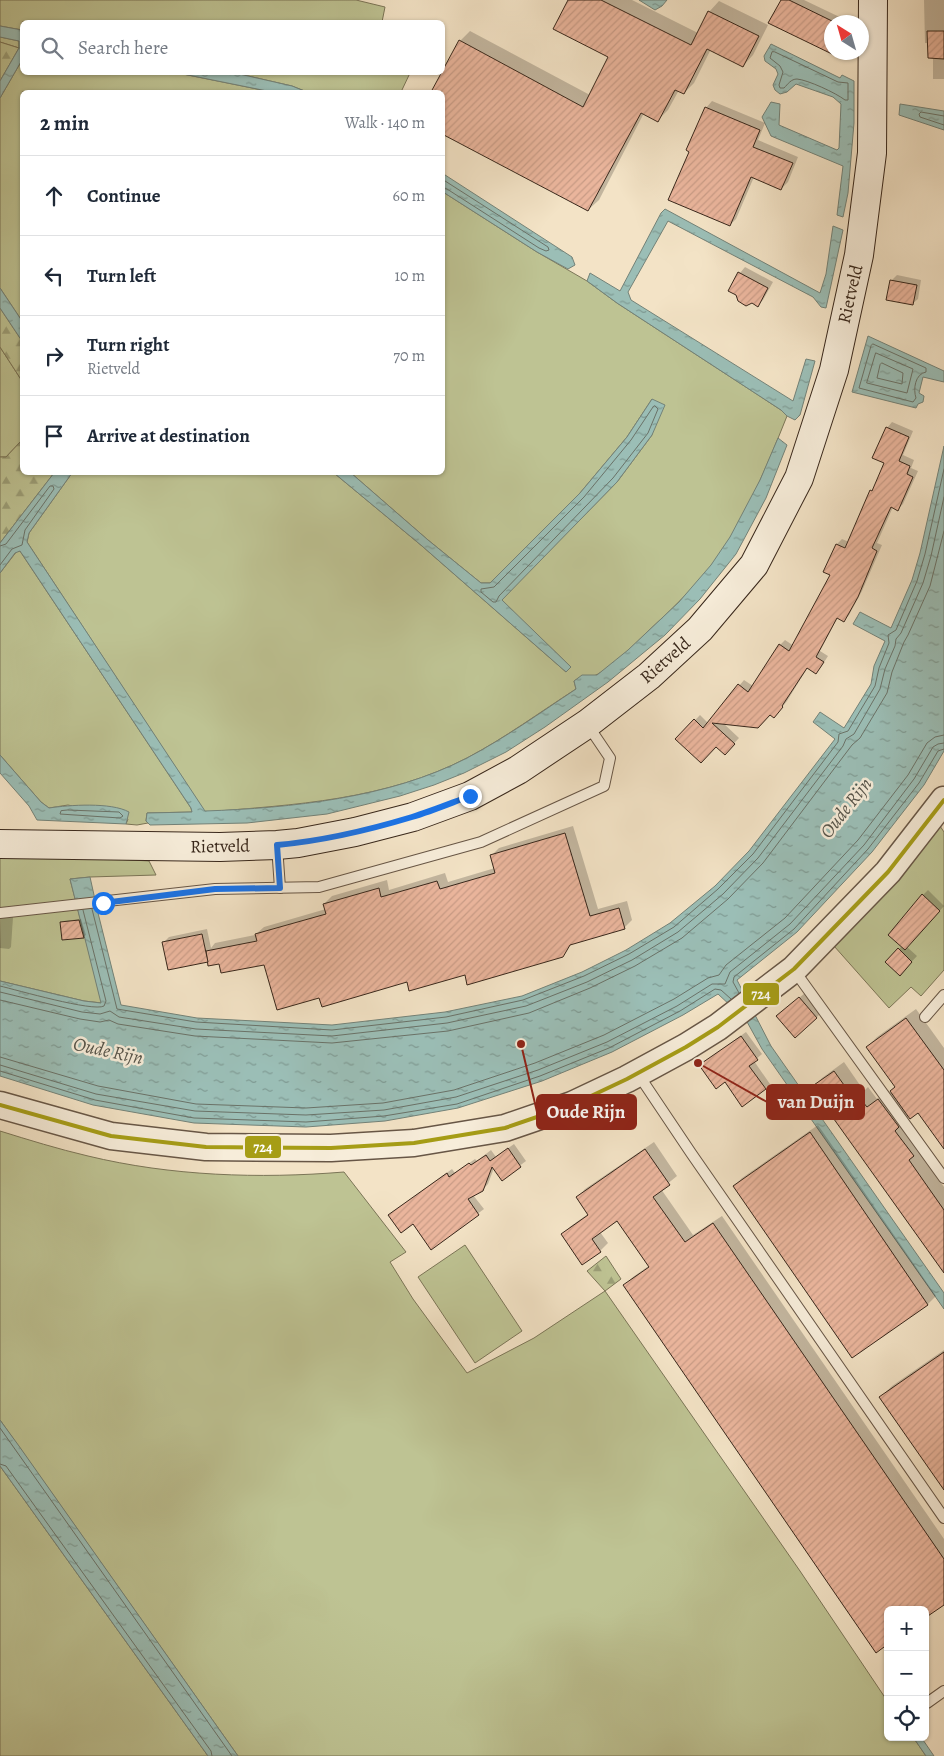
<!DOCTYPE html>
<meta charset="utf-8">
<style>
:root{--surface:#fff;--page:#f2f2f3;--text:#1f2937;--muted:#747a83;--line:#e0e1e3}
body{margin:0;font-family:Alegreya,serif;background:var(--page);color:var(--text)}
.controls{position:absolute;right:15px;bottom:15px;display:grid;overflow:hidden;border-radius:8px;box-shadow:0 1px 4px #0004}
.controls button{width:45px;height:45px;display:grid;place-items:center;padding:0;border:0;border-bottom:1px solid var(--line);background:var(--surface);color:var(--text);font:25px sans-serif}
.compass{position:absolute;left:824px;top:15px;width:45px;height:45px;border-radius:50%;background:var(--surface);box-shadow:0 1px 4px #0004;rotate:323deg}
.stop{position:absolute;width:15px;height:15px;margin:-11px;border:4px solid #1a73e8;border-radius:50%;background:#fff}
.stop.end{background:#1a73e8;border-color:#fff;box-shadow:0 1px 5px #0008}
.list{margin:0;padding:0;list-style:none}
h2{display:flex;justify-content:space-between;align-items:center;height:65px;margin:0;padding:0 20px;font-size:21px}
h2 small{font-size:16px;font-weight:400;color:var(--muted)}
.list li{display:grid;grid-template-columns:32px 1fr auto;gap:15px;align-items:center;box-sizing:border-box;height:80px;padding:0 20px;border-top:1px solid var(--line)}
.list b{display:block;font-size:19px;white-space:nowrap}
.list p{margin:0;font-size:16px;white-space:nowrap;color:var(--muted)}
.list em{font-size:16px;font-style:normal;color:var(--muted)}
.icon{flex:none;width:28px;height:28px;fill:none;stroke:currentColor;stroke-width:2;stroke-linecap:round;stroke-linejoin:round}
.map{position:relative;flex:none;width:944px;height:1756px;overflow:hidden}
.search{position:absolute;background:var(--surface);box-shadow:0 1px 4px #0004;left:20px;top:20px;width:425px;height:55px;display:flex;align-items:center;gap:12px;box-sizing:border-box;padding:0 18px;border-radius:8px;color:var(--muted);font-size:19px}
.panel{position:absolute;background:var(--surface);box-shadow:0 1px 4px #0004;left:20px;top:90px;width:425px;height:385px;border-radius:8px}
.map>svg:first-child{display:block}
</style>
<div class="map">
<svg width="944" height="1756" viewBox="0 0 944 1756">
<defs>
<pattern id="forest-firs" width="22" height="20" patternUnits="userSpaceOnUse" patternTransform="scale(1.25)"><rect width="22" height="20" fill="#bec393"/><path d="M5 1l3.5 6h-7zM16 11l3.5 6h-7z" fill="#9b9e77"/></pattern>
<pattern id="water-ripples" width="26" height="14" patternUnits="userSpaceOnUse" patternTransform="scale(1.25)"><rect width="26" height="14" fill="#9bbeb6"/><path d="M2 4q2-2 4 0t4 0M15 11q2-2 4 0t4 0" fill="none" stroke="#7f9a93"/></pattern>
<pattern id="building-hatch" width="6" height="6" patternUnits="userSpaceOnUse" patternTransform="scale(1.25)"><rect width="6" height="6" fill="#eab59c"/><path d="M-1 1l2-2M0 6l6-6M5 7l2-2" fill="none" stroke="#c99c86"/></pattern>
</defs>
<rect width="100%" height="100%" fill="#f3e3c6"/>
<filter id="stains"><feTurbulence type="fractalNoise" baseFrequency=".004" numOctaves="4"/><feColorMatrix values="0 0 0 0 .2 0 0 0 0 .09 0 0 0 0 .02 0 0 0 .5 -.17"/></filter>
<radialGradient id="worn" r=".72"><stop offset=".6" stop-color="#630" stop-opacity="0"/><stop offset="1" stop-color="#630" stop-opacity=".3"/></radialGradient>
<!-- green -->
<g fill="#bec393" stroke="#7b7557">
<polygon points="0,0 356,0 385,7 382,22 22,22 22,30 0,26"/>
<polygon points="0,37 19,41 19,48 0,42"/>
<polygon points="22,60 22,72 178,73 272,92 22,92 22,321 0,288 0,98"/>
<polygon points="235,73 410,73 401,92 307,92 292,86"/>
<path d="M443 192 537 252 587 281 617 303 781 410 787 416C767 466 744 523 711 566 692 590 670 611 647 632 634 645 614 665 598 674 590 679 586 673 574 681L576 689C540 712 505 738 467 758 386 800 294 805 205 812L27 542 29 533 72 473H334L422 546 566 672 571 667 501 600 617 482 652 435V399L627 437 580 493 490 583H481L428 540 351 473 442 472Z"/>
<polygon points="0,347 22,381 22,440 6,457 0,457"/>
<polygon points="17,551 20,551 191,808 192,812 147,813 146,821 148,823 137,825 126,824 128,819 68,805 49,808 41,802 0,755 0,573"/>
<polygon points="940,826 944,832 944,970 921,996 911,987 889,1008 834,946"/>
<polygon points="62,856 149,861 156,875 90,877 70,879 102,1003 84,1001 0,981 0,858"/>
<path d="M0 1131C29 1140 58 1149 88 1156 171 1176 259 1179 344 1172L406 1252 390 1262 413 1299 467 1373 534 1338 605 1291 800 1571 888 1702V1737H913L926 1756H238L0 1420Z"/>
<polygon points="465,1245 522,1331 475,1363 418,1277"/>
<polygon points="0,1466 208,1756 0,1756"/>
</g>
<!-- forest -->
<g fill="url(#forest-firs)" stroke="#7b7557">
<polygon points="0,42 19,48 0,81"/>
<polygon points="0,308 22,341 22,381 0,347"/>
<polygon points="22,440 22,472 54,473 0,543 0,457 6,457"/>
<polygon points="606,1256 621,1279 605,1291 587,1271"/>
</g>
<!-- water -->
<g fill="url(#water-ripples)" stroke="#738278">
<polygon points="639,0 667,0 662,6 655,10"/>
<polygon points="0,26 22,30 22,60 0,98 0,81 19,48 19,41 0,37"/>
<polygon points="771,44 840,78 842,75 854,81 854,123 848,193 843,217 837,215 843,166 771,136 762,117 771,102 780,104 779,125 837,150 839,148 841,104 833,97 796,84 787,92 780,94 775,90 773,85 778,74 776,69 765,61 764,56"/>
<polygon points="178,73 235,73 292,86 307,92 272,92"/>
<polygon points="900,104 944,111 944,130 899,115"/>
<polygon points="442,173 572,257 575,265 568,269 537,252 443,192"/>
<polygon points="665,209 820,293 826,274 833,226 843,230 826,308 821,307 813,297 668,221 628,292 631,300 793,401 806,359 815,361 800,415 795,420 787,416 781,410 617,303 587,281 590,273 620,291 661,213"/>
<polygon points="0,288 22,321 22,341 0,308"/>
<polygon points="868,336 944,371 944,382 923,377 919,393 924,396 923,402 918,404 916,408 852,392"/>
<polygon points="652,399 665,405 652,435 617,482 502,600 571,667 566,672 422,546 334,473 351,473 428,540 481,583 490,583 580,493 627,437"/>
<path d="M778 438 787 445 766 498 736 554 700 599 665 635 608 682 545 727 506 752 464 773 434 785 400 796 327 814 247 823 150 825 146 821 147 813 192 812 191 808 20 551 15 553 0 573V543L54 473H72L29 533 27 542 205 811C291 808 390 798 467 758 505 738 540 713 576 689L574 681 582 675H597L628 650 679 602 711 565 730 537 760 480Z"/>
<polygon points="944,446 944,751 924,785 872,852 797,932 737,980 771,1046 944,1293 944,1309 762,1049 746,1020 718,994 683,1015 612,1052 542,1081 458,1108 385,1121 306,1127 194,1123 93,1105 0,1076 0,981 84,1001 101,1003 70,879 90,877 98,913 121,1005 197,1018 332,1025 445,1012 522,996 582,972 626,950 670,923 715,886 749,851 835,739 813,722 820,712 844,728 871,684 874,666 885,641 853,624 860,612 891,628 912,580 920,553"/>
<path d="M0 755 41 802 49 808C69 805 111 802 129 812L126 824 37 820 29 806 0 773Z"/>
<polygon points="0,1420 19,1446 238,1756 208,1756 0,1466"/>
<polygon points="913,1737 921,1737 934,1756 926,1756"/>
</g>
<!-- shadow -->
<g fill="#0003">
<polygon points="569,0 632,0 698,33 709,12 719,1 768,25 753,55 743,66 711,49 694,83 684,93 679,90 668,110 658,120 644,113 599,200 588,210 442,92 432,92 460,41 470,31 590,95 610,56"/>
<polygon points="782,0 804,0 848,21 832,22"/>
<polygon points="924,0 944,0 944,79 933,79 933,57 929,43 925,43"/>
<polygon points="712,101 765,123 758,140 798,157 788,182 781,189 754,177 736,219 730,225 691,151 706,108"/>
<polygon points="745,267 773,282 763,300 758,305 730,290 740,273"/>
<polygon points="897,275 921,280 918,299 912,304 891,281"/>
<polygon points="892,422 913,431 903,455 914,460 911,468 918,471 903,504 898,509 893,507 877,543 882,545 862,591 849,615 844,620 838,617 820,651 828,656 821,667 808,667 787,701 779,711 723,723 739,738 725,753 716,745 677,739 700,715 708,723 744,680 753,686 780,645 785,640 794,646 831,574 837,544 842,539 849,542 871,491 876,485 885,463 887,428"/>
<polygon points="573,826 598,909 627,901 632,920 624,928 573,942 562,956 466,974 408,981 320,996 264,964 220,963 164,942 169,937 207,929 211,948 215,943 255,935 264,927 326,909 324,904 332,896 387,880 389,890 445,873 448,882 495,868 491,856 499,848"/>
<polygon points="928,890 944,906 907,947 917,956 900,974 887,962 902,946 923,895"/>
<polygon points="1,917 13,917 11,947 9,949 0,948"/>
<polygon points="81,919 86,935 83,937 61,923 64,921"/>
<polygon points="805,993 822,1012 816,1018 783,1011"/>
<polygon points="916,1009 944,1048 944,1147 919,1111 909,1116 904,1121 922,1146 918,1150 944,1187 944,1269 813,1087 822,1078 844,1062 864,1091 868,1087 877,1099 888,1090 890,1093 896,1086 867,1047 877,1037"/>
<polygon points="746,1032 762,1054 754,1061 770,1084 765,1088 706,1061"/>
<polygon points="818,1125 936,1296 928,1304 852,1356 734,1186 742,1178"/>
<polygon points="654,1142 677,1176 661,1189 693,1235 722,1216 944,1539 944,1604 925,1610 625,1285 633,1277 650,1265 618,1219 600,1232 608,1243 600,1251 563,1234 571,1226 588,1214 577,1198 585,1189"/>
<polygon points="514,1144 526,1161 502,1179 494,1168 488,1184 482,1190 473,1195 484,1209 432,1248 413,1223 389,1215 452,1169 455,1173 475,1159 477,1161 491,1150 496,1157"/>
<polygon points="944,1350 944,1488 881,1397 892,1386"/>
</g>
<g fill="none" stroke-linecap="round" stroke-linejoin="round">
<!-- shore -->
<g stroke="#6a7268" stroke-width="1">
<path d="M775 52 838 82 848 83V100H845C836 93 808 80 797 79 791 79 788 84 784 88H780L779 85 783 72 780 66 770 58 772 52Z"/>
<polyline points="944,116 921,112 919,114 920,117 944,125"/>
<polyline points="442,179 548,247 549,250 546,251 539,248 447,189 442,188"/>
<path d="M873 344 926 368V372C915 374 913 389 916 398L913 402 859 388 871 346Z"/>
<polygon points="876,353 913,369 907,393 867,383"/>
<polygon points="882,363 903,373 902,384 877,378 880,365"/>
<polygon points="655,406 658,409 648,433 613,478 499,596 496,602 493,602 481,592 481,589 494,587 584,497 631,440 653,407"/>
<polyline points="0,546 6,544 50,486 53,486 54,489 25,530 22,545 12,549 0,565"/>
<polygon points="68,810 119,812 123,816 120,818 60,814 61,811"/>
<polyline points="92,909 117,1009 196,1022 332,1030 446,1017 523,1000 584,976 629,954 674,927 718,889 753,854 838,742 839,734 848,731 875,686 879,668 889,643 888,635 896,630 917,581 925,554 944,469"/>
<path d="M0 986C17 990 93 1012 104 1006L106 1001 83 910"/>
<polyline points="0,992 82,1012 100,1014 110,1011 119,1017 196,1029 332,1036 447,1023 526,1006 587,982 632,960 678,932 723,894 758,858 843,746 846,739 854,734 880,689 885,669 895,646 896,639 901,633 923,583 931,556 944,497"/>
<polyline points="739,993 733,982 734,977 794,929 868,849 919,783 938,751 944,749"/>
<polyline points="0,1000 80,1019 100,1022 109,1020 118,1024 195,1036 332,1043 448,1031 529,1013 590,988 635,966 682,938 728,899 763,863 852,745 860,738 887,693 892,672 904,642 908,635 930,586 944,531"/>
<polyline points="0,1057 98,1086 196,1104 306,1108 383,1103 454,1090 535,1063 604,1035 674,999 708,978 719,975 726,965 785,918 858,840 908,775 927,743 935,737 944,735"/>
<polyline points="0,1065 96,1094 195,1111 306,1115 384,1110 456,1097 538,1070 607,1042 677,1006 712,984 725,984 730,972 790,924 864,845 914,779 933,747 938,744 944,743"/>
<polyline points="0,1071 95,1100 194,1118 306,1122 384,1116 457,1104 540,1076 609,1048 680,1011 715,989 721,990 731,999"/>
<polyline points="0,1428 232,1756"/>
<polyline points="0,1464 6,1466 211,1751 212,1756"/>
</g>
</g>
<!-- building -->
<g fill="url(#building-hatch)" stroke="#38271b">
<polygon points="568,0 601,0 691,45 708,11 759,36 743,67 707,49 684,94 675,90 658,122 641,113 588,211 442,134 442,92 431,92 459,40 583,107 608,57 553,29"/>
<polygon points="781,0 789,0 832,21 832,54 768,23"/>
<polygon points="927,31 944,31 944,59 928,58"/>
<polygon points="705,107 760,130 753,147 793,163 781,190 751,177 730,226 668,200 689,152 686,150"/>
<polygon points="738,272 768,288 758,307 752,303 746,306 738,301 736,295 728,291"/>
<polygon points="890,280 917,285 913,305 886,300"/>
<polygon points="886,427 909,437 899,461 910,466 907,474 913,477 898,511 891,507 872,548 877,551 858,597 844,622 837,618 816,657 824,662 816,674 807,668 782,706 783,707 774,718 770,715 758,728 712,723 735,744 725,755 716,747 701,763 675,739 694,719 703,728 738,684 748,692 779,644 789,651 830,575 823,572 836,544 845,548 870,490 872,491 884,463 872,458"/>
<polygon points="565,833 590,916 619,908 625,929 570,945 563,957 467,985 465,975 409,991 407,982 322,1007 319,998 277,1010 264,965 221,973 219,964 208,966 206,951 257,941 255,934 326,914 323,904 379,888 381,897 437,881 440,889 495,873 490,855"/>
<polygon points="922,894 940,911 905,950 888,935"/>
<polygon points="79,920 84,938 62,940 60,922"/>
<polygon points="202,934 208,962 168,970 162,942"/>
<polygon points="898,948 912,962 900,976 885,962"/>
<polygon points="799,997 817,1018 795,1038 776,1016"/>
<polygon points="906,1018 944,1070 944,1149 918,1113 910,1119 890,1091 895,1087 866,1047"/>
<polygon points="741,1036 758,1060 749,1066 766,1089 742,1107 725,1082 716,1089 699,1065"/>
<polygon points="834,1071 854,1099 858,1096 867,1107 878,1099 899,1127 895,1131 914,1156 909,1160 944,1210 944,1273 811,1087"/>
<polygon points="810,1132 928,1305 852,1358 733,1186"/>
<polygon points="508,1148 521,1167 502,1181 492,1167 483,1191 468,1199 479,1215 431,1250 413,1224 401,1233 388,1215 447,1173 449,1177 469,1163 471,1165 486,1155 490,1161"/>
<polygon points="645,1149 670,1185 653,1197 685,1242 713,1223 944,1559 944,1605 925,1618 925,1610 888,1610 888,1644 876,1653 623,1285 649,1267 617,1221 592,1239 601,1252 582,1265 561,1234 588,1215 576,1197"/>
<polygon points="944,1352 944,1490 879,1397"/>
</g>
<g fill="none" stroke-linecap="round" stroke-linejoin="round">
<!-- service casing -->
<g stroke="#675646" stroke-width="12">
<g id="service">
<polyline points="277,846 280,888"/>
<polyline points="0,913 215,889 319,887 481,842 604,786 610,758 587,724"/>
<polyline points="794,970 944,1178"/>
<polyline points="925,1017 944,995"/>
<polyline points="638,1074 691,1153 944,1518"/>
<polyline points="927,1703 944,1691"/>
</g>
</g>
<!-- tertiary casing -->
<g stroke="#675646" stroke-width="29">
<polyline id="tertiary" points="0,1105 111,1136 206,1147 331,1148 414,1143 505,1128 572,1105 627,1079 686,1047 718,1027 794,969 888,872 944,800"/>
</g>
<!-- secondary casing -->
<g stroke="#38271b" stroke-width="30">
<polyline id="secondary" points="0,844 220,847 277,845 298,843 355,832 413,817 470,796 518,770 587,724 649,676 700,629 754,565 799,478 834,370 859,255 872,153 873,0"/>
</g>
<!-- service -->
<use href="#service" stroke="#f7edda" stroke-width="10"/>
<!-- tertiary -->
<use href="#tertiary" stroke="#f7edda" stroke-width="26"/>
<!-- secondary -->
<use href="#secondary" stroke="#f7edda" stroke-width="28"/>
<!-- bus-1 casing -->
<g stroke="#f7edda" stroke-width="8">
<polyline id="bus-1" points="0,1105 111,1136 206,1147 331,1148 414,1143 505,1128 572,1105 627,1079 686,1047 718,1027 794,969 888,872 944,800"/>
</g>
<!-- bus-1 -->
<use href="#bus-1" stroke="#a69d16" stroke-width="4"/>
</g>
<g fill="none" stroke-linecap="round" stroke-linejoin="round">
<!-- route -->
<path stroke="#1a73e8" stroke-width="6" d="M103 903 215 889 280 888 277 845C322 841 369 830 412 817 432 811 451 803 470 796"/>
</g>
<g text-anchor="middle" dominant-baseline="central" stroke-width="5" stroke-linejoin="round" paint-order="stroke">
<!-- street labels -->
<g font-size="18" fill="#38271b" stroke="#f7edda">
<text transform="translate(850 294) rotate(-77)">Rietveld</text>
<text transform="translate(665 660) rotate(-41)">Rietveld</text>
<text transform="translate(220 846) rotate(-1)">Rietveld</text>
</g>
<!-- water labels -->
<g font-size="19" font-style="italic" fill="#56544a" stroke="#f7edda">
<text transform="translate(846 808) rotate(-52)">Oude Rijn</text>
<text transform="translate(108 1051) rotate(12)">Oude Rijn</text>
</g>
</g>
<!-- callouts -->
<path fill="none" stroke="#8f2418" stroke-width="2" d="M698 1063L767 1102M521 1044L537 1112"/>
<g fill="#8f2418" stroke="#f7edda" stroke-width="2">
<circle cx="698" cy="1063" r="5"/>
<circle cx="521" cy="1044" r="5"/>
</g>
<g fill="#8f2418" stroke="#8f2418" stroke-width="2">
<rect x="767" y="1085" width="97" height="34" rx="5"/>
<rect x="537" y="1095" width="99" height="34" rx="5"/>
</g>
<g font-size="19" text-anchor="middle" font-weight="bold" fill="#fff">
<text x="816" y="1108">van Duijn</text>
<text x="586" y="1118">Oude Rijn</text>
</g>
<g stroke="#f7edda" stroke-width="2">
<rect x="742" y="982" width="38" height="24" rx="5" fill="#a69d16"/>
<rect x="244" y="1135" width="38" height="24" rx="5" fill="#a69d16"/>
</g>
<g font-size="14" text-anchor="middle" font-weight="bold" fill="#fff">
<text x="761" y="999">724</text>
<text x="263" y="1152">724</text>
</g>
<rect width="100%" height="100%" filter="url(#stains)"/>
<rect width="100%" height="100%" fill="url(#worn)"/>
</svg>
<div class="controls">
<button>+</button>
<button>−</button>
<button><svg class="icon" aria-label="locate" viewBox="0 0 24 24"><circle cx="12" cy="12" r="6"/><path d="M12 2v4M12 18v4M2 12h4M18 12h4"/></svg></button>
</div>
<svg class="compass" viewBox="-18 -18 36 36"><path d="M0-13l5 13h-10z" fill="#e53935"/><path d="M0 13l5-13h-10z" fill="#747a83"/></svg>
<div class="stop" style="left:103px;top:903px"></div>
<div class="stop end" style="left:470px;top:796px"></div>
<div class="search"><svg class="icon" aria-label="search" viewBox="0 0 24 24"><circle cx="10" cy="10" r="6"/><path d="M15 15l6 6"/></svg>Search here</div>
<section class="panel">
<h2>2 min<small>Walk · 140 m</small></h2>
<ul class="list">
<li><svg class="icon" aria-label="ahead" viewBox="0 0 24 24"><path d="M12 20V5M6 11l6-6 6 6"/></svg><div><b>Continue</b></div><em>60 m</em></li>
<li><svg class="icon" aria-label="left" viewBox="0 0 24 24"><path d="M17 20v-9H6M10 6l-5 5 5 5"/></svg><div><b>Turn left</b></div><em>10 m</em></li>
<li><svg class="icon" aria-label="right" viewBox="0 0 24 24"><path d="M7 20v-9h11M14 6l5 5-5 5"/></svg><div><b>Turn right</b><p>Rietveld</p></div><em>70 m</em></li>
<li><svg class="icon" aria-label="arrive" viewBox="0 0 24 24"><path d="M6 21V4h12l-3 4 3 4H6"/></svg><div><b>Arrive at destination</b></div></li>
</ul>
</section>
</div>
